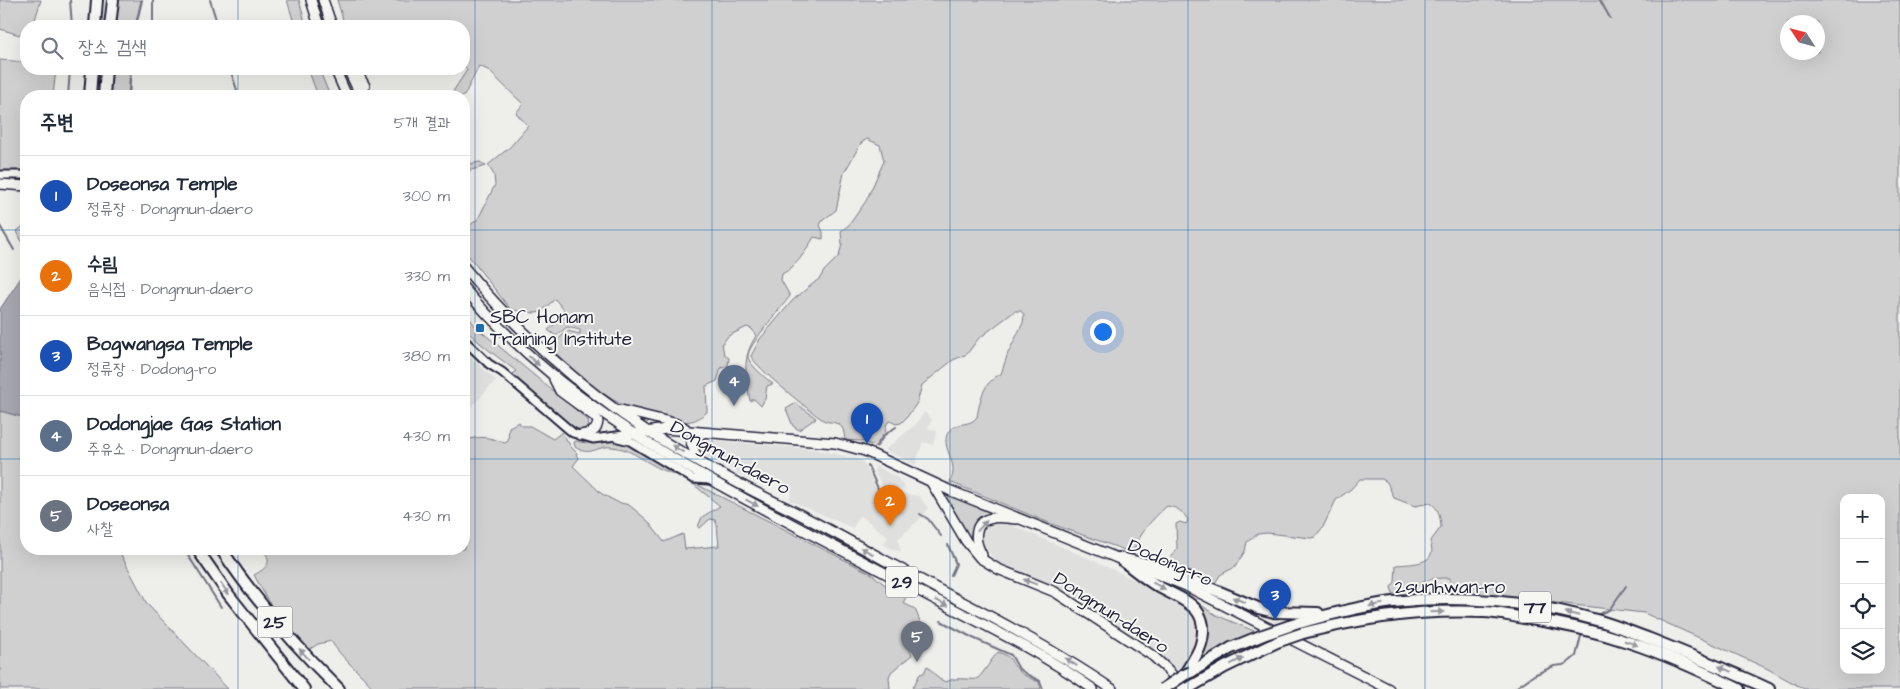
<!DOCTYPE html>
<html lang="ko">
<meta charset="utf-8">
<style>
:root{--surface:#fff;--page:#f2f2f3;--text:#1f2937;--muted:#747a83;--line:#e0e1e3;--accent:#1f6fb2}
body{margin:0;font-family:"Architects Daughter","Poor Story",sans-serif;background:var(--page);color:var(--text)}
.controls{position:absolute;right:15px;bottom:15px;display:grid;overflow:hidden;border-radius:10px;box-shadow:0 5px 20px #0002}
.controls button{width:45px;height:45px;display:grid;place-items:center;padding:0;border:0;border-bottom:1px solid var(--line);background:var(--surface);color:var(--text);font:25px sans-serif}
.compass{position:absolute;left:1780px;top:15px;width:45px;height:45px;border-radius:50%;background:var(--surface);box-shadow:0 5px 20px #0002;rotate:306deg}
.you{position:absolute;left:1102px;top:331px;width:18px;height:18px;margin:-12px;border:4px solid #fff;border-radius:50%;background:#1a73e8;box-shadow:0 0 0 8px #1a73e833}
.badge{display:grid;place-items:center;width:32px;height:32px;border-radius:50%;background:var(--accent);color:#fff;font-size:16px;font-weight:700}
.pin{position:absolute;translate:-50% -41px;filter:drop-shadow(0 1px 2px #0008)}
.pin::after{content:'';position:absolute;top:26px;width:18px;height:15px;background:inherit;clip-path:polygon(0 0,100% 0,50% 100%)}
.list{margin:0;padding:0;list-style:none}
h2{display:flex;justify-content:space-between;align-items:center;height:65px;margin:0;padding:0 20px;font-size:21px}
h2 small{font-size:16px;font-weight:400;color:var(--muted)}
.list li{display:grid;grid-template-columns:32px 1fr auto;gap:15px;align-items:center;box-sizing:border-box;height:80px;padding:0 20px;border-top:1px solid var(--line)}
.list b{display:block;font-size:19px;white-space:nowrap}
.list p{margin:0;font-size:16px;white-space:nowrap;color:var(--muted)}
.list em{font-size:16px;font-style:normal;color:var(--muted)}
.icon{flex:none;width:28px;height:28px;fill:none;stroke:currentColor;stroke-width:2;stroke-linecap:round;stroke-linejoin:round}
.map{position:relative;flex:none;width:1900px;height:689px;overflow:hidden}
.search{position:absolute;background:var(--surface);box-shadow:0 5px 20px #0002;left:20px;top:20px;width:450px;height:55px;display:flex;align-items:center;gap:12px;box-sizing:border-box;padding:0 18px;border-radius:20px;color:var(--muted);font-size:19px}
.panel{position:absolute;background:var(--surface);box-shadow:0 5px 20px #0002;left:20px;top:90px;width:450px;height:465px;border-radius:20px}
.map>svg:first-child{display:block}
</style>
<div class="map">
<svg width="1900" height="689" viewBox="0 0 1900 689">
<rect width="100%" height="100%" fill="#eeeeeb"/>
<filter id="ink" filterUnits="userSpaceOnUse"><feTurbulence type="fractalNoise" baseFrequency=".02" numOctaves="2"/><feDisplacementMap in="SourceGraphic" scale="10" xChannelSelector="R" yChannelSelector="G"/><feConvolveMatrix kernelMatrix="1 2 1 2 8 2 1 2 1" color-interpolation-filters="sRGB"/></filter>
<g filter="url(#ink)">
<!-- built -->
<g fill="#dfdfde">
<polygon points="464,352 496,380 464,415"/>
<polygon points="924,412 932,419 928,428 937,431 933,445 923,442 915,465 885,450 917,423"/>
<polygon points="708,440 813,449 862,460 877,490 919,496 928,508 922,517 898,539 901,552 890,548 883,544 888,537 864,518 859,516 853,528 789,500 792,492 782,489 782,483 761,479 756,483 699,452 695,442"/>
<polygon points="876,466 898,478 906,489 883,488 874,471"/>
<polygon points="995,521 1004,522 1092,560 1178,600 1190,611 1196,624 1198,633 1195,649 1185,663 1174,672 1057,590 1000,565 984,547 982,536 985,526"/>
<polygon points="1433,578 1450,578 1451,591 1413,593 1417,585"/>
</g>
<!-- green -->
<g fill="#d0d0d1" stroke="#797986" fill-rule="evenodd">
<polygon points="0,0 41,0 33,26 26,26 26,37 0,29"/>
<polygon points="119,0 141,0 135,26 116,26"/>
<polygon points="287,0 299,0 306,26 295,26"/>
<path d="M337 0H1900V689H1804L1766 668 1644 613 1451 591 1450 578C1435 578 1420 578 1413 593L1393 594 1391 587 1395 582 1396 565C1405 564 1428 565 1431 554 1433 551 1431 546 1430 542L1441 527C1440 516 1439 508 1430 503L1415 506 1394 498 1387 482 1382 479H1360L1351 489 1336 500 1323 527 1315 537 1311 538 1267 533 1258 534 1247 542 1245 551 1235 567 1220 575 1214 585 1167 565 1177 548 1176 524 1180 522 1186 524 1188 520C1183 512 1177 507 1167 506 1152 519 1139 534 1133 553L1052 524 950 482C951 479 953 475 953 471 954 458 939 442 950 430 958 421 970 427 977 417 980 400 983 382 1001 374L1008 353 1023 323 1024 315 1021 311H1015L978 339 967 354 953 360 922 385 917 403 907 417 901 423 896 424 890 421 887 423 884 437 877 447 861 441 845 440C844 434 844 427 838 424 833 421 827 423 823 420 811 412 755 367 751 356L760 339 793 300 820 278 824 271 839 256 842 244 841 231 849 225 866 201 884 161 880 145 867 139 861 143 844 173 836 210 822 221 820 225 823 232V239L814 237C805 252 797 266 782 274L781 280 790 296C782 307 748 345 748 356 748 364 767 379 773 384L767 386 765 399 761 406 754 399 750 401C746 375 741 359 756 336L752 329 747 327 728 336 722 344 724 354 729 358 728 366 721 368 717 381 706 386 707 412C693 424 688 422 671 420 622 414 583 382 550 347L567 331 580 334V330L567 327 556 336 548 330 567 314 555 299 541 312 535 313 511 310 464 250V230L478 219 495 185 494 175 488 165 510 147 528 126 516 113 523 104 488 70 479 66 464 96H450L467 70 464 65V26H345ZM1788 22H1818V52H1788ZM1844 498H1881V670H1844Z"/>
<polygon points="0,60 26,62 26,69 56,69 53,96 26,96 26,173 0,171"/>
<polygon points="111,69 130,69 128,96 109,96"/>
<polygon points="308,69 319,69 330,96 318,96"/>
<polygon points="480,162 486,166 464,172 464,165"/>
<polygon points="26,224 26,251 17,231"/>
<path d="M464 311 477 328 588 420 589 426 581 430 570 425 512 375 516 371C505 362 469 337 465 327 463 322 464 316 464 311Z"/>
<polygon points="796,403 816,418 799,430 793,426 786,409"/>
<polygon points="0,411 26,418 26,549 118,549 147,604 228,689 0,689"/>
<path d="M519 422 522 426H530L553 439 562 432 571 447 577 453 576 455 579 458 573 466 602 494 617 502 629 505 647 520 664 542 683 534 685 549 719 546 717 525 715 520 710 519 700 528 698 527 702 517 720 506 693 484 694 483 872 574 884 584 907 595 903 603 915 609 922 626 910 636 907 642 912 655 891 672 889 677 890 689H374C360 672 342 659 331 641L318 644 307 651 276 615 254 575C267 568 274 562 262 549H464V441C480 435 489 437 505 443L508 441 509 427Z"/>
<path d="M576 441C593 446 603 440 619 442 640 445 659 462 677 473V475C669 472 661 470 655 466 641 459 629 448 612 447 597 445 591 458 575 447L574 442Z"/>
<path d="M944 493 994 512C981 517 973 526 969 539L943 495Z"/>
<polygon points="1189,597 1216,615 1259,633 1200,661 1198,660 1205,637 1188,599"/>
<path d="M998 652C1014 658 1008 659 1018 670 1023 676 1032 679 1039 682L1041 689H912L920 674 924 673 927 666 939 679 946 682C958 675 973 682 978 678 983 674 993 657 998 652Z"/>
</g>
<!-- water -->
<polygon fill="#a7a7af" stroke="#727281" points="22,276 26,277 26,418 0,411 0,309"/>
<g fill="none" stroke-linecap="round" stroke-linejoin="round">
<!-- stream -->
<g stroke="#727281" stroke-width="2">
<polyline points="70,0 72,26"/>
<polyline points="153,0 153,26"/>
<polyline points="210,0 218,26"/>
<polyline points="1600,0 1610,18"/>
<polyline points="136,26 142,0"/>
<polyline points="230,69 239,96"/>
<polyline points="68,96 70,69"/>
<polyline points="129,96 131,69"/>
<polyline points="0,226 14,250"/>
<polyline points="25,269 26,270"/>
<polyline points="876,446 883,436 896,427"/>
<polyline points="868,466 884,502 894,508"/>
<polyline points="920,514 928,519 941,536"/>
<polyline points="948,545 956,564 951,575"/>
<polyline points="184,549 221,607"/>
<polyline points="1599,614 1609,610 1626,586"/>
<polyline points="941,621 973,638 1011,655 1019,669 1028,675 1040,681 1043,689"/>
<polyline points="1514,689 1534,675 1554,666 1563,665 1570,661 1576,656 1581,636"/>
</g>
<!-- minor casing -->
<g stroke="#22223b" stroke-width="11">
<g id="minor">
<polyline points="0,175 26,175"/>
<polyline points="464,340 489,364 502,372 573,433 593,439 632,434"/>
<polyline points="618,438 630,441 693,479 709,480"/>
</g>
</g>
<!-- major casing -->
<g stroke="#22223b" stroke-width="12">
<g id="major">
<polyline points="311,0 319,26"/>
<polyline points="323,0 332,26"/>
<polyline points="335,69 347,96"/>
<polyline points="348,69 361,96"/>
<polyline points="355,69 365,86"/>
<polyline points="0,184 26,186"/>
<path d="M464 267C514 328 580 388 647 431 693 460 742 486 791 510 844 537 896 567 949 595 1006 624 1059 653 1112 689"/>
<path d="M464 288C546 387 657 452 769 512 820 539 871 566 923 593 980 623 1040 651 1093 689"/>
<path d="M554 379 560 391 594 416 598 421C597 432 591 433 581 435"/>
<polyline points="621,410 674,423 685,428"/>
<polyline points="632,434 666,429 689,431 835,443 865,451 951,491 1184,585 1389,689"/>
<polyline points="701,462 695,453 691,442 695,437 703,433"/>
<polyline points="931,482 966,541 980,558 998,569 1055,592 1153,656 1168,670 1184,689"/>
<path d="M982 555C974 541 972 521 993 518 1000 516 1009 519 1017 519"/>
</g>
</g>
<!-- highway casing -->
<g stroke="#22223b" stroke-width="14">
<g id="highway">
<polyline points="95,26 97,0"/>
<polyline points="110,26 113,0"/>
<polyline points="90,96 92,69"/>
<polyline points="104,96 106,69"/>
<polyline points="197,549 229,595 304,689"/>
<path d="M221 549C255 600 295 646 339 689"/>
<polyline points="1119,558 1160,567 1258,608 1274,612 1318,613"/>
<path d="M1122 560C1132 568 1143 577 1154 584 1178 599 1212 604 1201 644 1198 655 1190 665 1184 675"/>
<path d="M1289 626C1322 616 1357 607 1393 602 1461 594 1534 602 1600 621 1617 626 1633 633 1650 639 1690 655 1730 671 1769 689"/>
<path d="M1303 633C1361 618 1422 609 1483 612 1497 612 1511 616 1524 618 1560 623 1596 631 1631 643 1668 655 1704 672 1739 689"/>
<polyline points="1191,672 1231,648 1263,635"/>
<polyline points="1187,689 1225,667 1277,642"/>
</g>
</g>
<!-- minor -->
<use href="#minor" stroke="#f6f6f2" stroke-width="7"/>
<!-- major -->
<use href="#major" stroke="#f6f6f2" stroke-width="9"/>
<!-- highway -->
<use href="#highway" stroke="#f6f6f2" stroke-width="10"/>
<!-- highway-bridge casing -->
<g stroke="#22223b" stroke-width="14" stroke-linecap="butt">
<g id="highway-bridge">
<polyline points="1263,635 1289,626"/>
<polyline points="1277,642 1303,633"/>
<polyline points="1163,689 1184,675 1191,672"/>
</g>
</g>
<!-- highway-bridge -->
<use href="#highway-bridge" stroke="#f6f6f2" stroke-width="10"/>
</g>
<!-- one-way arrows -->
<defs><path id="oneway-solid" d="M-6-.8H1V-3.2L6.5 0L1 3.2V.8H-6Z" transform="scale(1.25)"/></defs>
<g fill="#9797a0">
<use href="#oneway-solid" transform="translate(534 361) rotate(41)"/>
<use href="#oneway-solid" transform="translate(678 449) rotate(-149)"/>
<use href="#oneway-solid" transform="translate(752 503) rotate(28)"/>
<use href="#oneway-solid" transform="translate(982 526) rotate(-47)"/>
<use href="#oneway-solid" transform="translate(867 551) rotate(-152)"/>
<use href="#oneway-solid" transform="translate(1030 582) rotate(-159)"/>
<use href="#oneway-solid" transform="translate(1159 586) rotate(28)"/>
<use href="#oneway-solid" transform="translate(225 589) rotate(56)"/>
<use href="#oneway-solid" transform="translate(1239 600) rotate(-158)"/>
<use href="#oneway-solid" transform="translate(942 603) rotate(27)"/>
<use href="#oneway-solid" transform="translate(1376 605) rotate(170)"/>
<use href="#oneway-solid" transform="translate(1437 612) rotate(-1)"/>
<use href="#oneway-solid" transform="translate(1572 614) rotate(-166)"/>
<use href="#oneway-solid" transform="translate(1631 643) rotate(19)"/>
<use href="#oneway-solid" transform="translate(304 654) rotate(-133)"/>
<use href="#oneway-solid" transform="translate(1237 661) rotate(-26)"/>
<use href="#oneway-solid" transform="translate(1071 662) rotate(-147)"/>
<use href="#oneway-solid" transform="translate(1725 669) rotate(-156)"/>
</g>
</g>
<!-- grid -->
<path fill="none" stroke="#1f6fb2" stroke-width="1" stroke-opacity="0.55" d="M238 0V26M475 0V689M712 0V689M950 0V689M1188 0V689M1425 0V689M1662 0V689M238 69V96M0 230H26M464 230H1900M0 459H26M464 459H1900M238 549V689"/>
<!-- markers -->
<rect fill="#1f6fb2" stroke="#f6f6f2" stroke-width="2" x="475" y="323" width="10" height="10" rx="2.5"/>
<g text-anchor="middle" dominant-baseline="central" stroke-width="4" stroke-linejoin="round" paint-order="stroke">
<!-- shield labels -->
<g fill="#f6f6f2" stroke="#626272" stroke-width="1">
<rect x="886" y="566.5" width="32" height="31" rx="4"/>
<rect x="1519" y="591.5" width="32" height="31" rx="4"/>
<rect x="257.5" y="606.5" width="35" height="31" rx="4"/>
</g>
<g font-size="18" font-weight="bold" fill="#22223b">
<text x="902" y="582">29</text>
<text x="1535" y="607">77</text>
<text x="275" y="622">25</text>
</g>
<!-- poi labels -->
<g font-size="19" fill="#22223b" stroke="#f6f6f2" text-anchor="start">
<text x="490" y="317">SBC Honam<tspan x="490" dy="22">Training Institute</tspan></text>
</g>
<!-- street labels -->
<g font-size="19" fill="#22223b" stroke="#f6f6f2">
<text transform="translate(730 458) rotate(29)">Dongmun-daero</text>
<text transform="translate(1170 563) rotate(24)">Dodong-ro</text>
<text x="1450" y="587">2sunhwan-ro</text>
<text transform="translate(1111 613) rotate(33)">Dongmun-daero</text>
</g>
</g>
</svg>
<div class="controls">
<button>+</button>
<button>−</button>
<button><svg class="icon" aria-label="locate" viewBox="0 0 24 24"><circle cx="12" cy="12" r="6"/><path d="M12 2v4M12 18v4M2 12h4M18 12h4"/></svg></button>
<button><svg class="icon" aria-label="layers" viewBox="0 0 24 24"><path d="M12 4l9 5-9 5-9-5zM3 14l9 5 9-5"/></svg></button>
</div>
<svg class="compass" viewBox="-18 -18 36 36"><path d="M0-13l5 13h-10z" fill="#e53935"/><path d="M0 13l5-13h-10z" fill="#747a83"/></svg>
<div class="you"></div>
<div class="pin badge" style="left:867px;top:444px;background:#1a4fb4">1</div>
<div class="pin badge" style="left:890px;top:526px;background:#e8710a">2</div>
<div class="pin badge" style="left:1275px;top:620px;background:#1a4fb4">3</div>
<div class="pin badge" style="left:734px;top:406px;background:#5c6f8a">4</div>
<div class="pin badge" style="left:917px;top:662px;background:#6b7280">5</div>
<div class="search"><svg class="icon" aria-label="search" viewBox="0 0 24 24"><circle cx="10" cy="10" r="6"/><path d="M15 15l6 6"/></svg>장소 검색</div>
<section class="panel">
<h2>주변<small>5개 결과</small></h2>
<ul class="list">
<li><span class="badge" style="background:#1a4fb4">1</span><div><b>Doseonsa Temple</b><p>정류장 · Dongmun-daero</p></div><em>300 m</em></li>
<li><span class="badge" style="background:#e8710a">2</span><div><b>수림</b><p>음식점 · Dongmun-daero</p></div><em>330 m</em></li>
<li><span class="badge" style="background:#1a4fb4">3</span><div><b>Bogwangsa Temple</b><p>정류장 · Dodong-ro</p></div><em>380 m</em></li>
<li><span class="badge" style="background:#5c6f8a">4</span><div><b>Dodongjae Gas Station</b><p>주유소 · Dongmun-daero</p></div><em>430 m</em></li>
<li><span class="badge" style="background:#6b7280">5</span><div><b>Doseonsa</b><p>사찰</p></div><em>430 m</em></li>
</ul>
</section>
</div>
